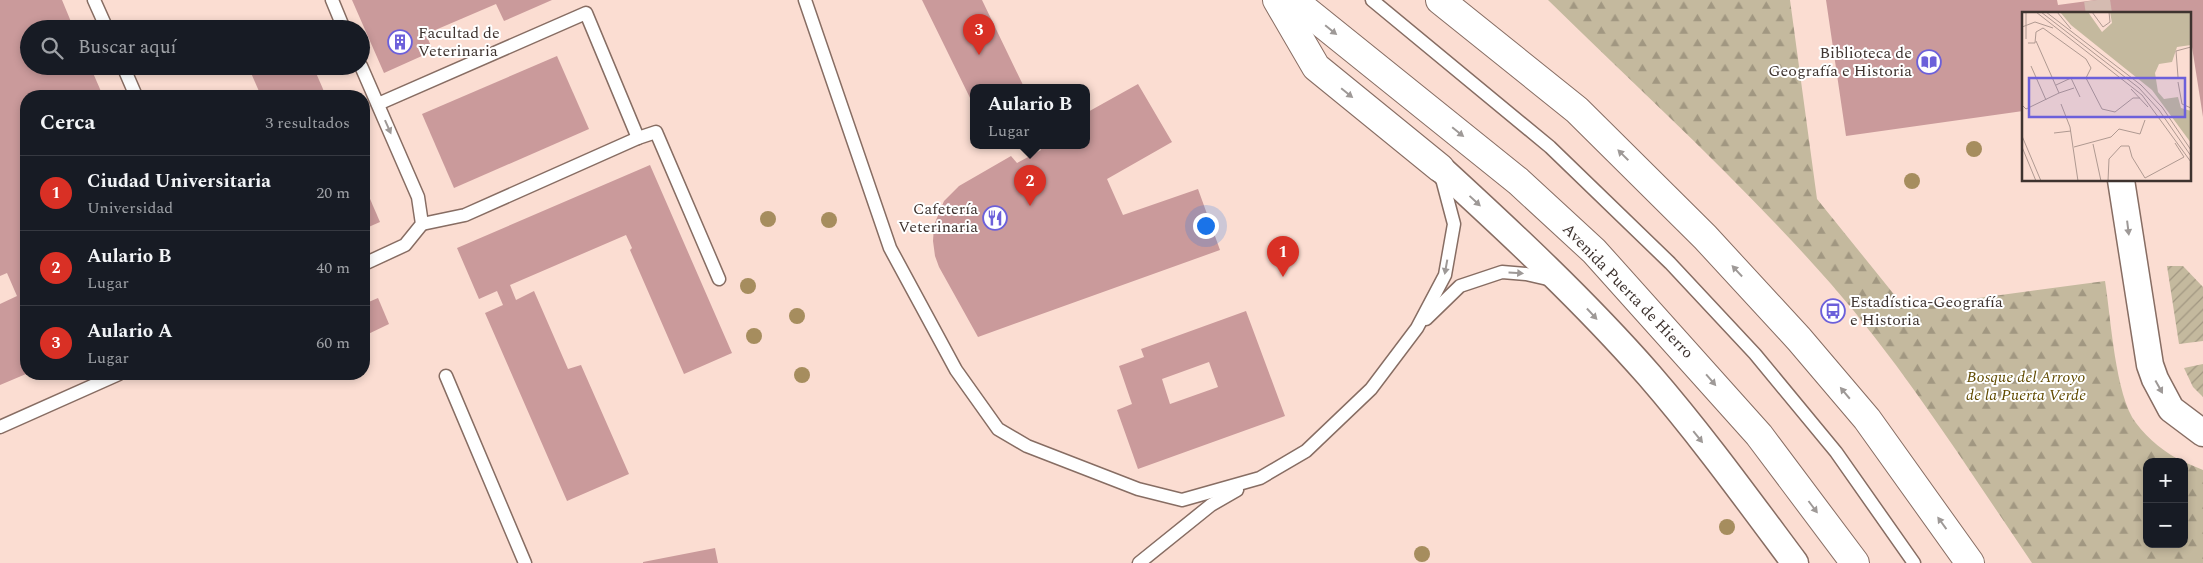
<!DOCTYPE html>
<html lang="es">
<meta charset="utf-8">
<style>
:root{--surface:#171b24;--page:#20242c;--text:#f1f3f6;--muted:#9ea1a6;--line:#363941;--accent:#d93025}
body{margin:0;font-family:Spectral,serif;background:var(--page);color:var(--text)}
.controls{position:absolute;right:15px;bottom:15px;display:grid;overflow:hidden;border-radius:10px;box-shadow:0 2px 8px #0003}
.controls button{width:45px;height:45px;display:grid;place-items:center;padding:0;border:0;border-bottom:1px solid var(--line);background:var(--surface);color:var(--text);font:25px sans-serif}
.you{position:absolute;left:1205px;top:225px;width:18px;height:18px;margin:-12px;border:4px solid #fff;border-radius:50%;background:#1a73e8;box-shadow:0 0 0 8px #1a73e833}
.badge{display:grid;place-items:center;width:32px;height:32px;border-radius:50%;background:var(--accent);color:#fff;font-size:16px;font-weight:700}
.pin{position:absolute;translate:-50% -41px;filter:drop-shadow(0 1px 2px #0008)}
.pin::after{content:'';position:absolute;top:26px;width:18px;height:15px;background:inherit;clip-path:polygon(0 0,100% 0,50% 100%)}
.popup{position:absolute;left:970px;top:84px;width:120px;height:65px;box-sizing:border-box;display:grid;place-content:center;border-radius:10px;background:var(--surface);filter:drop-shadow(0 1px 4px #0005);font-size:16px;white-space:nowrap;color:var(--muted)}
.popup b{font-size:19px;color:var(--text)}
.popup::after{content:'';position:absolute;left:50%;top:100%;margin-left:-10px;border:10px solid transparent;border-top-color:var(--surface)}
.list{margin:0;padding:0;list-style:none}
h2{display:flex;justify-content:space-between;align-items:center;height:65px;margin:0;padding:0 20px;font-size:21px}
h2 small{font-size:16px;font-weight:400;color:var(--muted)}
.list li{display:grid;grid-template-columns:32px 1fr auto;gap:15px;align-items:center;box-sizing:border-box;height:75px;padding:0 20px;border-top:1px solid var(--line)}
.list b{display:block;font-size:19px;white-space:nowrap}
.list p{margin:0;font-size:16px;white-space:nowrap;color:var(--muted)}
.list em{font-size:16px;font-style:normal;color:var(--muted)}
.icon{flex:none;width:28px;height:28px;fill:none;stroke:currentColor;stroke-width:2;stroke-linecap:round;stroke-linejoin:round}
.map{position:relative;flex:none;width:2203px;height:563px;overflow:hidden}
.search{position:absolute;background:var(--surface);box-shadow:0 2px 8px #0003;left:20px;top:20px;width:350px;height:55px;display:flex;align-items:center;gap:12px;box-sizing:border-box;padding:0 18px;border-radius:28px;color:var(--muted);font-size:19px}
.panel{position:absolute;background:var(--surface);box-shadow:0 2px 8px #0003;left:20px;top:90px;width:350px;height:290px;border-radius:20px}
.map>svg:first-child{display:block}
</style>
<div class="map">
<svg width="2203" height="563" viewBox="0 0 2203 563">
<defs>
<pattern id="forest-firs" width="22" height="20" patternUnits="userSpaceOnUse" patternTransform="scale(1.25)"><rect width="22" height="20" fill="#c4b99e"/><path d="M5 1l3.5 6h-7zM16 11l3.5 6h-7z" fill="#a19781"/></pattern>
<pattern id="garden-furrows" width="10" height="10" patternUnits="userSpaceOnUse" patternTransform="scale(1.25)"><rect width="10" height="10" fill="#c4b99e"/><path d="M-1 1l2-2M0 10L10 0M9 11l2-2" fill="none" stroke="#a19781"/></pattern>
</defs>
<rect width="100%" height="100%" fill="#fbddd2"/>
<!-- forest -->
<path fill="url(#forest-firs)" d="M1548 0H1790L1817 199 1905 308 2105 281C2111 318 2115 395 2136 423 2148 439 2166 454 2184 462H2147V544H2184V462L2203 470V563H2032C1968 469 1906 370 1831 284 1743 184 1643 93 1548 0Z"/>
<!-- garden -->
<g fill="url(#garden-furrows)">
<polygon points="2167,266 2183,266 2203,287 2203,341 2179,344"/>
<polygon points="2203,364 2203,397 2193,387 2184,368"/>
</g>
<!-- building -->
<g fill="#ca9a9b" fill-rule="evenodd">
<polygon points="0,0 62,0 74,29 29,29 29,66 90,66 103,96 26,96 26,374 0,385 0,304 17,296 7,273 0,276"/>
<polygon points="352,0 552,0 504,21 496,4 426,34 433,51 384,73"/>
<polygon points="922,0 982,0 1023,85 1019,87 974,87 974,106"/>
<polygon points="1826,0 2057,0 2058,5 2095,0 2203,0 2203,117 2192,47 2189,47 2189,14 2023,14 2023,111 1846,136"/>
<polygon points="557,56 589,129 454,188 422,114"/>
<polygon points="248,66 313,66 326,96 261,96"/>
<polygon points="1138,84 1172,142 1107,179 1123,215 1198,189 1220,250 978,337 939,267 935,256 933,241 934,225 944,201 959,186 1011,156 1017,163 1041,150 1038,145 1086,145 1086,113"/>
<polygon points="650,165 732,353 684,374 630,250 632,248 626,235 510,285 516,300 534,291 568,369 581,365 629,474 567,501 485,313 503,305 497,291 479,299 457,248"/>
<polygon points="364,185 380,222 364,229"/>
<polygon points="378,298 389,324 364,336 364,304"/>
<path d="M1246 311 1285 416 1138 469 1117 410 1132 404 1119 366 1144 357 1141 349ZM1209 362 1218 387 1170 404 1162 379Z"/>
<polygon points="715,548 718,563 643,563 643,562"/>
</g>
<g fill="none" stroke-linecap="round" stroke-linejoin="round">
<!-- street-tunnel -->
<polyline stroke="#d5bbb1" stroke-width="26" stroke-dasharray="26 13" stroke-linecap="butt" points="2097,0 2099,14"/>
<!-- lane casing -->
<g stroke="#876d63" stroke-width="15">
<g id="lane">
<polyline points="94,0 107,29"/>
<polyline points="332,0 344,29"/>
<polyline points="805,0 890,248 956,370 998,429 1027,446 1138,489 1182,500 1260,478 1306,451 1371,389 1417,328 1445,275 1454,224 1441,175"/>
<polyline points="1372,0 1550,147 1670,263 1755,354 1836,452 1914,563"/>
<polyline points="123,66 136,96"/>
<polyline points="361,66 418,197 422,224 405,245 364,264"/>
<polyline points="378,104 586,13 638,138"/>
<polyline points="422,224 465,215 638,138 656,132 719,279"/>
<polyline points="1426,319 1460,286 1502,272 1526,274 1552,280"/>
<polyline points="446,376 525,563"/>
<polyline points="0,427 119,374"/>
<polyline points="1139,563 1211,505 1237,490"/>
</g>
</g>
<!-- street casing -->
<g stroke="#876d63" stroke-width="29">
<g id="street">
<path d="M1440 168C1512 234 1584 301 1649 375 1701 435 1748 500 1795 563"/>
<polyline points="2121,180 2150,365 2155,379 2171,409 2203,433"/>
</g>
</g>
<!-- highway casing -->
<g stroke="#876d63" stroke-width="30">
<g id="highway">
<polyline points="1277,0 1316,67 1440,168"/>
<polyline points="1293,0 1518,181 1594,251 1759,435 1855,563"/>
<polyline points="1440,0 1577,110 1705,237 1799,339 1867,419 1970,563"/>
</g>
</g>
<!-- lane -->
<use href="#lane" stroke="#fff" stroke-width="12"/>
<!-- street -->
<use href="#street" stroke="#fff" stroke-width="26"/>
<!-- highway -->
<use href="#highway" stroke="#fff" stroke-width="28"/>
</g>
<!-- trees -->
<g fill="#a68d5e">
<circle cx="1974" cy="149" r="8"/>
<circle cx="1912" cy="181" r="8"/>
<circle cx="768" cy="219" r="8"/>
<circle cx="829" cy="220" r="8"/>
<circle cx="748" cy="286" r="8"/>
<circle cx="797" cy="316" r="8"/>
<circle cx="754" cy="336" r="8"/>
<circle cx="802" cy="375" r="8"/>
<circle cx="1727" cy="527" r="8"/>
<circle cx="1422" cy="554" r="8"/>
</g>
<!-- one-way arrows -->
<defs><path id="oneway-solid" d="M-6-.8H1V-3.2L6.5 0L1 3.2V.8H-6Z" transform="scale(1.25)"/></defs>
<g fill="#9e9997">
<use href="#oneway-solid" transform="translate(1331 30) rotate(39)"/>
<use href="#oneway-solid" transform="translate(1347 93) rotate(39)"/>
<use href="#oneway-solid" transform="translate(388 127) rotate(66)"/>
<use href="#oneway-solid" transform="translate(1458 132) rotate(39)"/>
<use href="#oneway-solid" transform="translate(1623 155) rotate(-135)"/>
<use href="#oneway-solid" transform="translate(1475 201) rotate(43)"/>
<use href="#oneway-solid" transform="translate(2128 228) rotate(83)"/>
<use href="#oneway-solid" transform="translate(1446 267) rotate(100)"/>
<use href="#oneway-solid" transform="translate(1737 271) rotate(-133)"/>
<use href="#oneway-solid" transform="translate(1516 273) rotate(4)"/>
<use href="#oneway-solid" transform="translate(1592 314) rotate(47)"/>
<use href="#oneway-solid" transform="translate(1711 380) rotate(49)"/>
<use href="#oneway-solid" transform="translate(2159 387) rotate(61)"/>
<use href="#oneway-solid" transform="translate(1845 393) rotate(-130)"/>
<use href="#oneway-solid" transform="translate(1698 437) rotate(51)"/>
<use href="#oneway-solid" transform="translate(1813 507) rotate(53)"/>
<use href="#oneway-solid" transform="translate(1942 523) rotate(-126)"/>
</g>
<!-- icons -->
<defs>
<g id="building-ring" transform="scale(1.25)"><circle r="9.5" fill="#fff" stroke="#6c60da" stroke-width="1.5"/><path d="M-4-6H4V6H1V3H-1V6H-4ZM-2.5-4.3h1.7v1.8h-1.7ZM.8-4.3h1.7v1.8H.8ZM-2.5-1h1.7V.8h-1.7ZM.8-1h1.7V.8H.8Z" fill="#6c60da"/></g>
<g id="library-ring" transform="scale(1.25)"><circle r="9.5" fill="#fff" stroke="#6c60da" stroke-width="1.5"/><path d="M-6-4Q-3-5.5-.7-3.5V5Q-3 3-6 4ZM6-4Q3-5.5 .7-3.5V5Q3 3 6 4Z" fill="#6c60da"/></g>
<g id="restaurant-ring" transform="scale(1.25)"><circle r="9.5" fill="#fff" stroke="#6c60da" stroke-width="1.5"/><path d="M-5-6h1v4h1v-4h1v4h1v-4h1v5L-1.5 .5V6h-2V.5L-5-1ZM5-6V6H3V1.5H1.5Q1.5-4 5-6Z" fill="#6c60da"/></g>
<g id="bus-ring" transform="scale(1.25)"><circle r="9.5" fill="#fff" stroke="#6c60da" stroke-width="1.5"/><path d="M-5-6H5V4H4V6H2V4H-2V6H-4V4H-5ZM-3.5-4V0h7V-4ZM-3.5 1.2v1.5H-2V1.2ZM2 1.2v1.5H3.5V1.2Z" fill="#6c60da"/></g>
</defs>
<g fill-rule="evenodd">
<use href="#building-ring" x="400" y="42"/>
<use href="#library-ring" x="1929" y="62"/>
<use href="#restaurant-ring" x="995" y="218"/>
<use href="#bus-ring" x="1833" y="311"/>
</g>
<g text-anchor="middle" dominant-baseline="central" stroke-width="4" stroke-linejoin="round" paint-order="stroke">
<!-- poi labels -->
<g font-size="16" fill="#3e332f" stroke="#fff" text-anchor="start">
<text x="418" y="33">Facultad de<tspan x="418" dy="18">Veterinaria</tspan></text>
<text x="1912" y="53" text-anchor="end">Biblioteca de<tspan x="1912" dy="18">Geografía e Historia</tspan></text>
<text x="978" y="209" text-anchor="end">Cafetería<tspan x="978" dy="18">Veterinaria</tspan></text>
<text x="1850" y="302">Estadística-Geografía<tspan x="1850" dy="18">e Historia</tspan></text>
</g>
<!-- street labels -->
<g font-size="16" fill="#3e332f" stroke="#fff">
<text transform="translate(1628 291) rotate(46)">Avenida Puerta de Hierro</text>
</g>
<!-- park labels -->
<g font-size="16" font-style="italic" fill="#614b00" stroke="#fff">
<text x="2026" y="377">Bosque del Arroyo<tspan x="2026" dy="18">de la Puerta Verde</tspan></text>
</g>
</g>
<!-- overview -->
<g transform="translate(2022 12)">
<rect width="169" height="169" fill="#fbddd2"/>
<path d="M38 0H66L80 20 90 11 88 0H169V33L155 35 150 50 137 52 133 61 136 80 142 87 156 85 159 96 169 99V131L130 78 49 13Z" fill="#c4b99e"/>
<path fill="none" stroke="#af9991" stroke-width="1" d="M4 0V27M14 0 120 83 169 150M19 0 117 76 137 98 169 144M24 0 119 73 140 95 169 138M35 0 49 17M70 0 81 15 88 10 87 0M0 15 13 10 31 16M6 31H13L14 20 21 16 64 47 69 56 64 66 80 97 93 100 111 86H118M9 54 24 88M156 65 154 39 169 35M156 70 160 92 169 96M34 73 49 66 58 85M109 77 126 95M37 81 52 76M39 92 48 115 56 169M0 93 4 97 37 81 14 29M32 121 49 119M0 124 19 169M153 131 162 145M71 132 79 169M0 135 14 169M52 135 89 125 97 117 118 122 123 108M86 169 87 147 99 134H107L110 145 123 166 162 145"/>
<path fill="#6c60da" fill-opacity="0.15" stroke="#6c60da" stroke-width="2.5" d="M7 66H163V105H7Z"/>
<rect width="169" height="169" fill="none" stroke="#3e332f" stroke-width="2.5"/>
</g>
</svg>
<div class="controls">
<button>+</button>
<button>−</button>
</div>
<div class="you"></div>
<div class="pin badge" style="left:1283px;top:277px">1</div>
<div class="pin badge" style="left:1030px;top:206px">2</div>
<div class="popup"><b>Aulario B</b>Lugar</div>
<div class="pin badge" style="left:979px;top:55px">3</div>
<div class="search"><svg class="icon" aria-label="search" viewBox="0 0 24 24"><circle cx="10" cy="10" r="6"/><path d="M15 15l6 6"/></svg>Buscar aquí</div>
<section class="panel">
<h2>Cerca<small>3 resultados</small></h2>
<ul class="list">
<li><span class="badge">1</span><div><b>Ciudad Universitaria</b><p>Universidad</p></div><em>20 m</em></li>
<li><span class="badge">2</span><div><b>Aulario B</b><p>Lugar</p></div><em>40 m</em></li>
<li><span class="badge">3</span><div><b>Aulario A</b><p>Lugar</p></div><em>60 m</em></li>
</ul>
</section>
</div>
